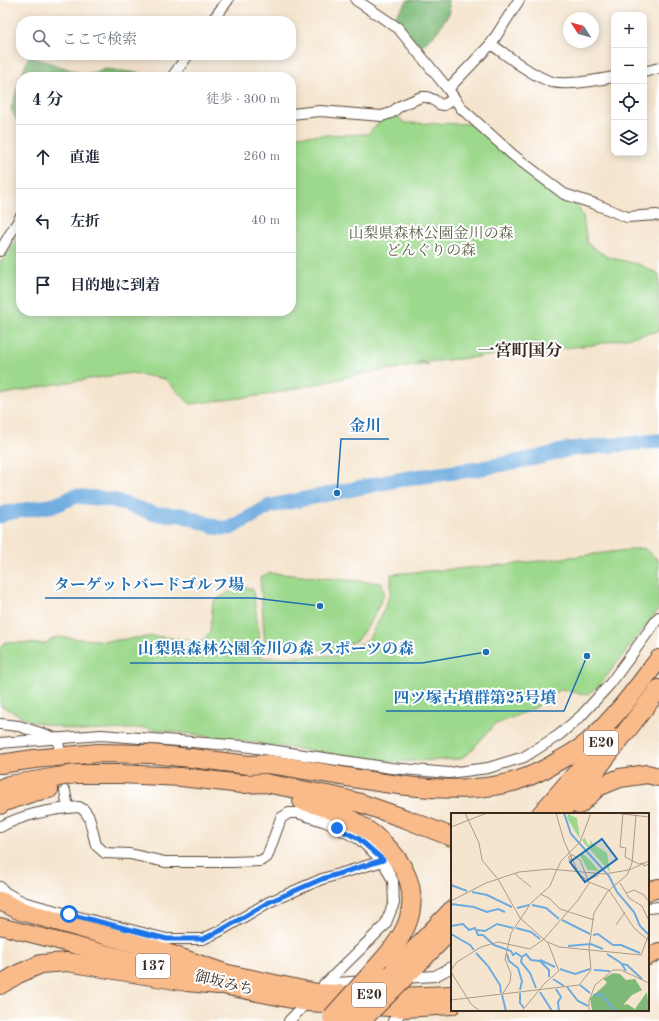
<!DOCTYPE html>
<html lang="ja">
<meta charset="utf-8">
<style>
:root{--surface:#fff;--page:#f6f6f7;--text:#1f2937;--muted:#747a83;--line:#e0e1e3}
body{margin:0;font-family:"Old Standard TT","Noto Serif JP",serif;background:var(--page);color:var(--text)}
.controls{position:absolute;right:12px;top:12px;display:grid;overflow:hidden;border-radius:8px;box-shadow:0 2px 10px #0003}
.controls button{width:36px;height:36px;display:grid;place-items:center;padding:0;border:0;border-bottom:1px solid var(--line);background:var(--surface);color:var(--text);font:20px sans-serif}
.compass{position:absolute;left:563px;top:12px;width:36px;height:36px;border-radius:50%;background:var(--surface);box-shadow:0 2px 10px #0003;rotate:306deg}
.stop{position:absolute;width:12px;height:12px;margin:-9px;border:3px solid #1a73e8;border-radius:50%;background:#fff}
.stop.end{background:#1a73e8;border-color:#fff;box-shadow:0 1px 4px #0008}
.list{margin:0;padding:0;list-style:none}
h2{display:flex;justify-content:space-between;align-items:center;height:52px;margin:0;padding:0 16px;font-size:17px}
h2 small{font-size:13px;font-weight:400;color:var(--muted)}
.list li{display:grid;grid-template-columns:26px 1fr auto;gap:12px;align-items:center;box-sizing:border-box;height:64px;padding:0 16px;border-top:1px solid var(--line)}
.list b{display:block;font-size:15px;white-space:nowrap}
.list em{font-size:13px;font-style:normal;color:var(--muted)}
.icon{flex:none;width:22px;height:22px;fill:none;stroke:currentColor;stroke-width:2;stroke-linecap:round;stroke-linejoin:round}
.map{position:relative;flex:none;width:659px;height:1021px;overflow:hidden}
.search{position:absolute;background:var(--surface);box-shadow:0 2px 10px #0003;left:16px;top:16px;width:280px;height:44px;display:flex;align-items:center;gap:10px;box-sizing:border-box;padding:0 14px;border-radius:16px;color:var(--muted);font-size:15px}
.panel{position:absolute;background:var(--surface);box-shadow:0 2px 10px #0003;left:16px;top:72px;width:280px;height:244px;border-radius:16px}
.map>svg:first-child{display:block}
</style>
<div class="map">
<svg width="659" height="1021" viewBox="0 0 659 1021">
<rect width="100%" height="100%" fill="#fff"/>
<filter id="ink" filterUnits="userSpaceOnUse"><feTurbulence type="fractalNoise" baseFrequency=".025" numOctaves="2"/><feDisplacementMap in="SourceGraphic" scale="8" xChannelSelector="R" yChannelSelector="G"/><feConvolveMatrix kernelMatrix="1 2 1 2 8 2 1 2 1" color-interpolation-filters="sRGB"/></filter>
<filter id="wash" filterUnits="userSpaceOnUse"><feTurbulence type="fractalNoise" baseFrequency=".012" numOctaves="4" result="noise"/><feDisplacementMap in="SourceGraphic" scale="16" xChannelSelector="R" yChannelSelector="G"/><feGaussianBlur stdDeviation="0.9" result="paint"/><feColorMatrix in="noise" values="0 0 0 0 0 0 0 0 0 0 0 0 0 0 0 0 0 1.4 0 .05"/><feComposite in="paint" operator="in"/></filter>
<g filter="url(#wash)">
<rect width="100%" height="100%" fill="#f5e5cf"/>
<!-- green -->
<g fill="#9dd98d" stroke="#6c8256">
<polygon points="386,115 398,116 404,123 473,124 523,167 576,203 583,216 587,243 607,257 638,264 659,274 659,331 593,345 439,361 418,362 430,364 371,372 266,395 190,404 165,379 131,373 55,384 0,395 0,262 4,259 21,232 21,311 291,311 291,136 368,134"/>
<polygon points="644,548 659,561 659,609 599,686 586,695 561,689 535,708 494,725 470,752 460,759 391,762 147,728 79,731 30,721 0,705 0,648 5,642 44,644 56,637 110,641 153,636 201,642 210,632 213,602 241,585 253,590 262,658 339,655 368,640 380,618 391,593 391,574 505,565"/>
<polygon points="269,573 382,583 384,594 373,618 357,640 338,650 265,647 260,577"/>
</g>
<!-- forest -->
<g fill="#7eb978" stroke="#5c724b">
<polygon points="408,0 448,0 450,12 437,32 419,49 396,22 396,15"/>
<polygon points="29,56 86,75 106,69 139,73 150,77 21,77"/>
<polygon points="21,77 21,124 18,123 11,109"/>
</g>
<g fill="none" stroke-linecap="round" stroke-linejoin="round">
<!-- river -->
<polyline stroke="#6dabdf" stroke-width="15" points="0,516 6,513 55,505 76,496 113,500 155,514 182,515 219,528 230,528 270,506 402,479 477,469 540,457 569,449 659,441"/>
</g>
</g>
<g filter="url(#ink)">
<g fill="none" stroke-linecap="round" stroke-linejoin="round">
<!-- minor casing -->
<g stroke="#574639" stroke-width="12">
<g id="minor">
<polyline points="356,0 398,28 448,89 461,108 513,155 564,194 595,204 627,217 657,215 659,216"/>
<polyline points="212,21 228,0"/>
<path d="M491 44C508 56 532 76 552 82 568 86 598 80 614 77"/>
<polyline points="644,72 659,68"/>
<polyline points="172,77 188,55"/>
<polyline points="448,89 491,44 519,0"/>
<polyline points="291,114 320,111 382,116 391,113 400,106 421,97 427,97 434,100 439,104 444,105 454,98"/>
<polyline points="0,251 21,216"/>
<polyline points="0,724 19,726 58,739 59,747"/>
<polyline points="0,743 101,735 243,746 391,768 449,773 488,768 524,757 559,735 581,716 610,684 659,617"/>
<polyline points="65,791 68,808"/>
<path d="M0 827C24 814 52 809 79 807L84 810 89 817 96 845 105 853 130 854 165 862H232L260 861 267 857 281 818 289 813H298L326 822 359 839 383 861 393 881 394 903 385 925 317 992 289 1021"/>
<polyline points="0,887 6,893 23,902 83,918 167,939 203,939 220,931 269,902 322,879 383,861"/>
<polyline points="648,908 659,907"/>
<polyline points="404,978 435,976 452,967"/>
<polyline points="324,984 364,981"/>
<polyline points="393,1021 405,1009"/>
</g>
</g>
<!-- trunk casing -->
<g stroke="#574639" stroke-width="18">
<g id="trunk">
<polyline points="0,926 186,974 218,985 307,1003 405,1009 452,1006"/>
<polyline points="648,957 659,951"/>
<polyline points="214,970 317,992 396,996 452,994"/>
</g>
</g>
<!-- motorway casing -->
<g stroke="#574639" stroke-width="20">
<g id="motorway">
<path d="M0 764 34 759 98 753 150 754 191 758 249 765 267 764C339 773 420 797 493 786 516 783 540 773 560 760 569 755 580 749 588 742 615 718 637 688 659 659"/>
<polyline points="0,789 9,785 76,774 120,774 181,777 242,784 265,783 333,796 360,803 406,819 452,837"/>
<path d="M302 801C353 811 429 860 408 921 402 939 388 954 376 968"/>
<polyline points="0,805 4,802 34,792 49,789"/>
<polyline points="579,805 598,787 620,778 647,774 659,777"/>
<polyline points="541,814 579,770 608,735"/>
<polyline points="559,814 590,778 659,689"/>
<polyline points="648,891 659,888"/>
<polyline points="0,901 21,911 158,950 227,974"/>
<polyline points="412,970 452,929"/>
<polyline points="393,972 452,910"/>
<polyline points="0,985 18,974 41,964 67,962 187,982 218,985"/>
</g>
</g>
<!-- minor -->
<use href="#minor" stroke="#fff" stroke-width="10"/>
<!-- trunk -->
<use href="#trunk" stroke="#fabb8b" stroke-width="16"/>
<!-- motorway -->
<use href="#motorway" stroke="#fabb8b" stroke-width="18"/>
<!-- motorway-bridge casing -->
<g stroke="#574639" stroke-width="20" stroke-linecap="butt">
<g id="motorway-bridge">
<polyline points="332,1017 376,968"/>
<polyline points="345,1019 393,972"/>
<polyline points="361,1021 406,976"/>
</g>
</g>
<!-- motorway-bridge -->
<use href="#motorway-bridge" stroke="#fabb8b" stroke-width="18"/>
</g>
</g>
<g fill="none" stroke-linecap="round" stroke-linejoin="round" filter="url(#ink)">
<!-- route -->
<polyline stroke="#1a73e8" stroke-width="5" points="69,914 167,939 203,939 220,931 269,902 322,879 383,860 359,839 337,828"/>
</g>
<g text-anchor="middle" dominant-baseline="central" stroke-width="4" stroke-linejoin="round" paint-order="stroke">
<!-- shield labels -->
<g fill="#fff" stroke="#766a62" stroke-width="1">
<rect x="584" y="731" width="34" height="24" rx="3"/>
<rect x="136" y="954" width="34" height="24" rx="3"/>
<rect x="352" y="983" width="34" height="24" rx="3"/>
</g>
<g font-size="14" font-weight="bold" fill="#3b2a1e">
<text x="601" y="743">E20</text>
<text x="153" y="966">137</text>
<text x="369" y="995">E20</text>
</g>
<!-- park labels -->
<g font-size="15" fill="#585f3f" stroke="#fff">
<text x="431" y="234">山梨県森林公園金川の森<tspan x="431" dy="17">どんぐりの森</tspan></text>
</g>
<!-- street labels -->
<g font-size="15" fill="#3b2a1e" stroke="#fff">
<text transform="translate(224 984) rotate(14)">御坂みち</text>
</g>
<!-- quarter labels -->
<g font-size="17" font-weight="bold" fill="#3b2a1e" stroke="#fff">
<text x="520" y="351">一宮町国分</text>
</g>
</g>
<!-- overview -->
<g transform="translate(451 813)">
<rect width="198" height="198" fill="#f5e5cf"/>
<path d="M117 1 126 5 129 26 116 5ZM134 25 137 32 140 31 139 26 142 31 156 40 159 59 133 30 131 27ZM131 40 139 47 148 58 137 57 129 43Z" fill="#9dd98d"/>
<path d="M162 160 169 161 175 167 184 166 191 177 181 182 172 192 176 191 184 196 196 179 198 198 141 197 139 185 154 172 156 169 152 166Z" fill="#7eb978"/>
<path fill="none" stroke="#6dabdf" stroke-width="2" d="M113 0 120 21 158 63 166 79 183 99 189 113 198 122M0 72 16 78M21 79 36 82 61 94M0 91 23 94 36 99 47 96 54 99M81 92 95 95 108 106M66 95 78 92M111 107 139 121M0 113 12 111 18 117 24 115 27 122H32L43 132 60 138 62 142 65 140 71 144M65 115 80 119 89 126M26 117 34 118 46 111 62 115M0 121 19 132 23 137M142 122 147 121 162 132H170L189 140M117 133 140 131 152 136M25 140 37 153 49 172 50 180M56 141 58 148 67 155 71 168 69 177M156 141 170 150 175 158M89 147 104 154M170 151 176 152 191 166M109 156 124 161 139 156M143 157 159 158M102 166 113 173M129 172 139 180M116 174 127 188 137 193M85 175 79 160 70 149 71 144 75 141 80 147 89 148 98 157V164M105 176 110 184 107 189 108 198M89 179 101 198M69 180V190L73 195M51 182 55 198M142 182 150 181 164 198"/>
<path fill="none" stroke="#ab9a88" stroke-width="1" d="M14 0 28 30 31 47 46 65M105 0 113 28 128 61 138 69 158 77 183 115 198 128M164 0 198 4M172 0 169 34 175 35 174 44 188 51 192 50 193 53 198 51M0 14 36 0M120 42V44L121 46 118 47V43H119L120 42H122L129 47 137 67 148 62M64 61 80 74M104 61 110 48 129 29 140 0M47 66 69 105 97 130 108 158 94 170 71 198M169 70 178 85 191 93 198 108M175 80 183 77 193 82 198 89M89 81 98 85 109 96 143 107M0 88 35 70 68 59 99 56 153 61 178 57 198 48M165 112 174 99M93 126 127 87 139 69M97 129 108 134 190 142 198 121M0 157 6 149 30 134 47 129 79 136 93 126M0 159 20 191 29 198M51 182 59 169 60 161 54 146 60 120 80 90 99 73 104 61M0 187 128 172 140 157 138 135 143 100 157 78 176 62 181 50 185 2M138 198V188L144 172 162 157H170L198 170"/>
<path fill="#1f6fb2" fill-opacity="0.15" stroke="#1f6fb2" stroke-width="2" d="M151 26 166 46 134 69 119 49Z"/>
<rect width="198" height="198" fill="none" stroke="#3b2a1e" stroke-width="2"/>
</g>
<!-- callouts -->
<path fill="none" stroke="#1f6fb2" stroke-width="1.5" d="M337 493L341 439H389M320 606L253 598H45M486 652L422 663H130M587 656L564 711H386"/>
<g fill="#1f6fb2" stroke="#fff" stroke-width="1.5">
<circle cx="337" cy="493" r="4"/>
<circle cx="320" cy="606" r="4"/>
<circle cx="486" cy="652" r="4"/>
<circle cx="587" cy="656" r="4"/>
</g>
<g font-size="16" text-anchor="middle" font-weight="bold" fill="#1f6fb2" stroke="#fff" stroke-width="4" stroke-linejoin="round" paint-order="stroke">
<text x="365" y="431">金川</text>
<text x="149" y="590">ターゲットバードゴルフ場</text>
<text x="276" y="654">山梨県森林公園金川の森 スポーツの森</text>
<text x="475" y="703">四ツ塚古墳群第25号墳</text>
</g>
</svg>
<div class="controls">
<button>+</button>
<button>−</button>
<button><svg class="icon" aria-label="locate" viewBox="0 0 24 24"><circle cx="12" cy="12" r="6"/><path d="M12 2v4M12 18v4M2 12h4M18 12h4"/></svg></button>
<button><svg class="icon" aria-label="layers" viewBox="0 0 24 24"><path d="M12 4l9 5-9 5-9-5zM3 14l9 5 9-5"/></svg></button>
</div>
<svg class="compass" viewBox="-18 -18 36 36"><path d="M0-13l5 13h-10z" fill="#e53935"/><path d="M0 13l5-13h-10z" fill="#747a83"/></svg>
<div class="stop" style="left:69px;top:914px"></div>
<div class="stop end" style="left:337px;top:828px"></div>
<div class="search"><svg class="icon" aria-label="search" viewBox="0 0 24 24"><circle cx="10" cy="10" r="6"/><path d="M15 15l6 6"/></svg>ここで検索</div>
<section class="panel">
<h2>4 分<small>徒歩 · 300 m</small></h2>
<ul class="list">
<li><svg class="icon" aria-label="ahead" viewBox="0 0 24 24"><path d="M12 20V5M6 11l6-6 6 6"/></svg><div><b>直進</b></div><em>260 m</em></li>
<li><svg class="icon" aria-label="left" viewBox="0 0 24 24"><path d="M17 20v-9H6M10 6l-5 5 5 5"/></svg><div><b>左折</b></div><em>40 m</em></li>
<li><svg class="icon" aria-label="arrive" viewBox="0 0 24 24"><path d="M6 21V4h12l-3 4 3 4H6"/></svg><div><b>目的地に到着</b></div></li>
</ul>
</section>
</div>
